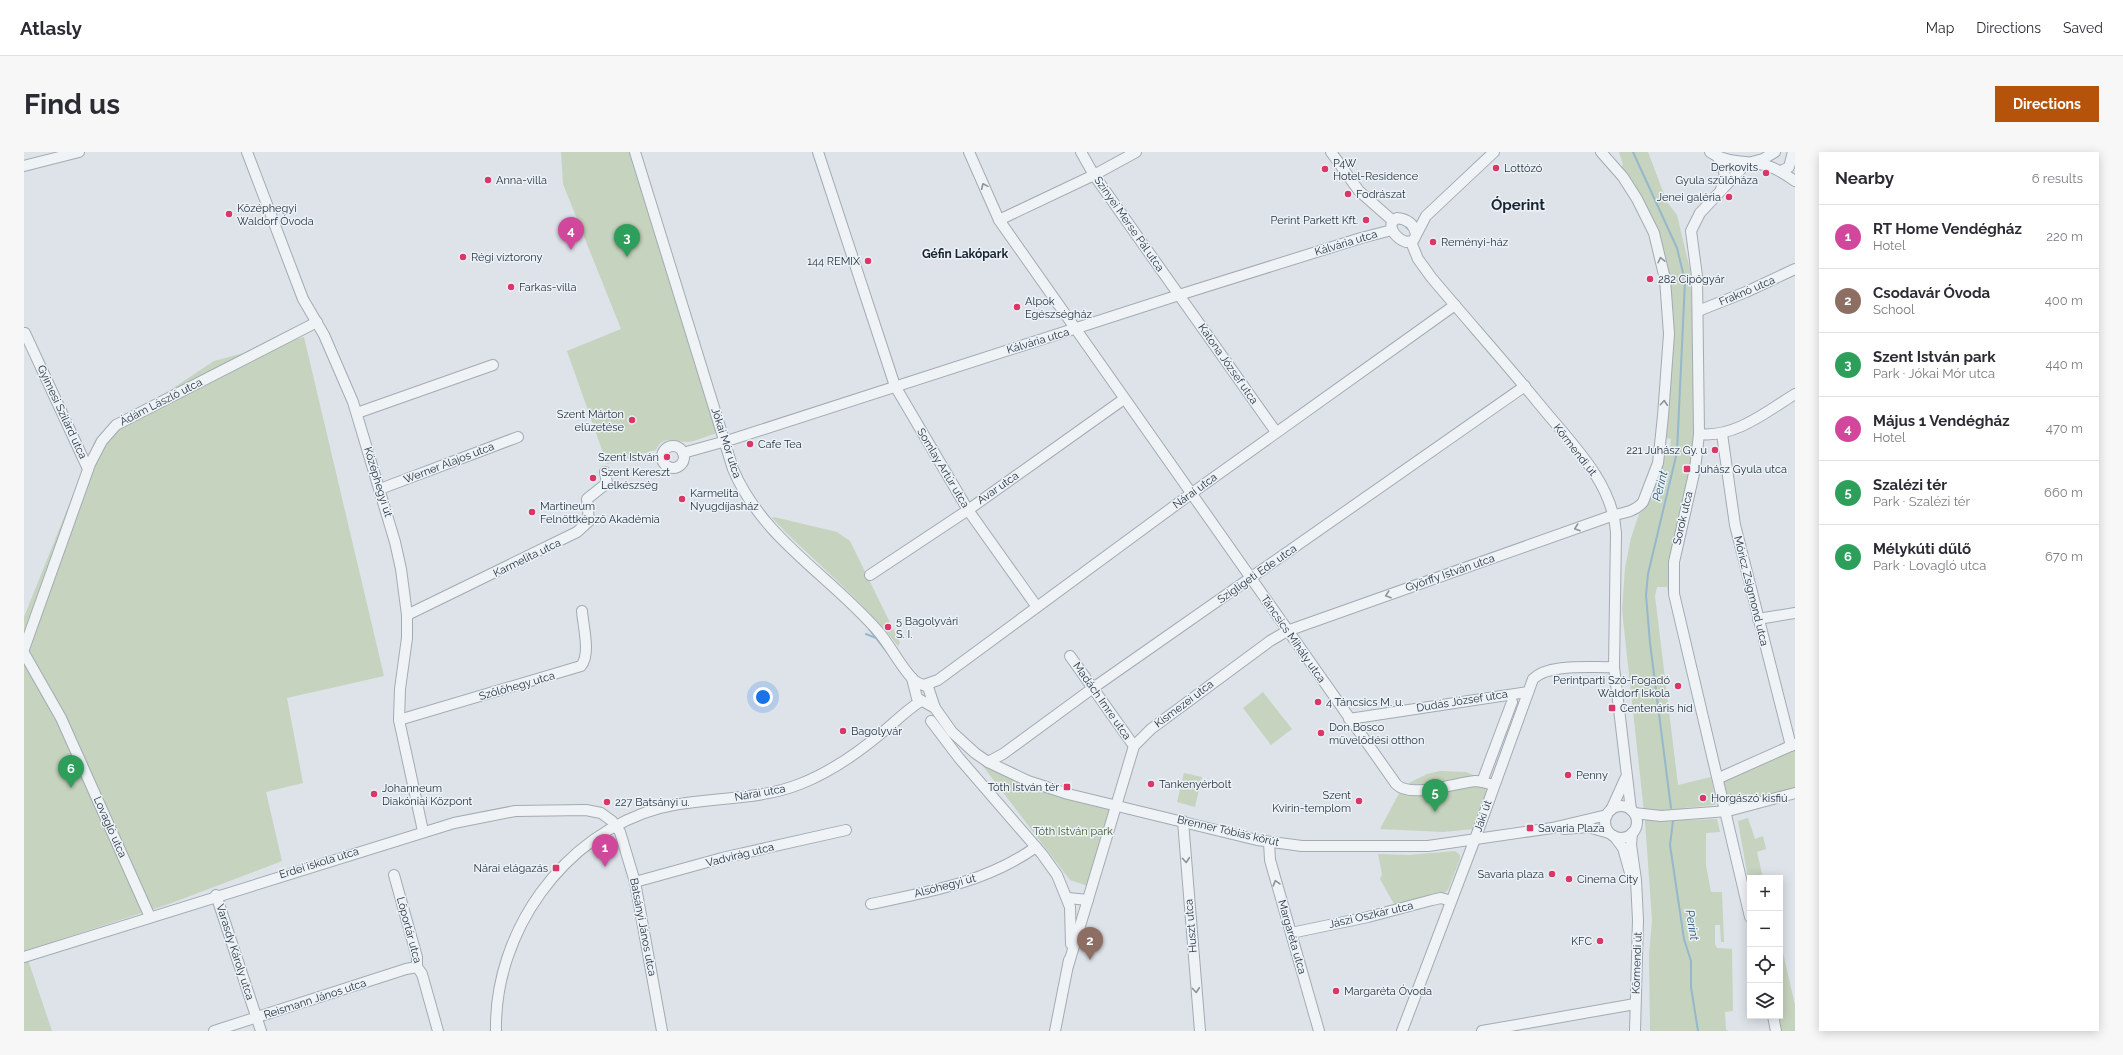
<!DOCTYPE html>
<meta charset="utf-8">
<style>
:root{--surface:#fff;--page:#f7f7f7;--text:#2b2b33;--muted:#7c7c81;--line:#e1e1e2;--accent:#b45309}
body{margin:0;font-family:Raleway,sans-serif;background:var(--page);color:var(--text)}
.controls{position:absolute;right:12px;bottom:12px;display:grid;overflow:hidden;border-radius:0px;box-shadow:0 2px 10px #0003}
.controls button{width:36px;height:36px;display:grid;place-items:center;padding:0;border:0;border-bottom:1px solid var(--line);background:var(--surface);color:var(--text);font:20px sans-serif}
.you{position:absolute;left:739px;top:545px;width:14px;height:14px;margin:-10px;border:3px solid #fff;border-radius:50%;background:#1a73e8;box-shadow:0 0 0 6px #1a73e833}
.badge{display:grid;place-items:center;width:26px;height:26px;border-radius:50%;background:var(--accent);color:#fff;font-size:13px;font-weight:700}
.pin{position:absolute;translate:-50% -33px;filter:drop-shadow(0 1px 2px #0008)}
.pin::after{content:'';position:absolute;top:21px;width:14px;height:12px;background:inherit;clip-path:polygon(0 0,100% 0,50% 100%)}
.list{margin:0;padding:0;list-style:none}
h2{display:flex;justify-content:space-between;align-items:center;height:52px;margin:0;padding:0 16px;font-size:17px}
h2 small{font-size:13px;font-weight:400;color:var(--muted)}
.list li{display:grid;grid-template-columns:26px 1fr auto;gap:12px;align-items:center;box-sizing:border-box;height:64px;padding:0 16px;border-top:1px solid var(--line)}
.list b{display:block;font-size:15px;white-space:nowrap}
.list p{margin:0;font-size:13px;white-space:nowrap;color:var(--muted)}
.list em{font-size:13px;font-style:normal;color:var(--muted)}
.icon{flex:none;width:22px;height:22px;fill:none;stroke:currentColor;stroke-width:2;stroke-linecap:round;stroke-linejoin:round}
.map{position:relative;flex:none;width:1771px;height:879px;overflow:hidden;border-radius:0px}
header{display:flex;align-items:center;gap:24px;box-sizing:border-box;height:56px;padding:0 20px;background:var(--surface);border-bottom:1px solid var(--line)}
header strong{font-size:19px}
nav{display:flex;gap:22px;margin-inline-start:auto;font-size:14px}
.intro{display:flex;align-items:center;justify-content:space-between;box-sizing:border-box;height:96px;padding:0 24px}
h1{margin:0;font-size:28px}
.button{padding:10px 18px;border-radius:0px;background:var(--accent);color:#fff;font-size:14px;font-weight:700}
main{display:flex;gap:24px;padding:0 24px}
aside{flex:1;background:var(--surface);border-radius:0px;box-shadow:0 2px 10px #0003}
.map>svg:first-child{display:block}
</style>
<header>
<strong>Atlasly</strong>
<nav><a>Map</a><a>Directions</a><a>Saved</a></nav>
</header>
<div class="intro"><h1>Find us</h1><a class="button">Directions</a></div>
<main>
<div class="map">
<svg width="1771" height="879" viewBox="0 0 1771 879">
<rect width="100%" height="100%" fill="#dde3e9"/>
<!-- green -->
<g fill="#c6d3be">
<path d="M537 0H606L693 281C685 283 671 290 662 290 651 289 638 283 632 298L583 312 543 199 597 177 539 32Z"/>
<polygon points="1595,0 1624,0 1643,50 1653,63 1666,118 1669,177 1669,293 1647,439 1644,439 1643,435 1633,435 1631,444 1654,633 1687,625 1692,651 1690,653 1660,656 1663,668 1693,667 1696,680 1682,681 1682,713 1687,740 1698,740 1700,790 1697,790 1696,773 1691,773 1691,792 1693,796 1708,797 1709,859 1701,860 1702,878 1705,879 1626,879 1625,803 1628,768 1621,669 1598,458 1601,416 1607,386 1615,362 1619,359 1629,337 1641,299 1646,297 1647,287 1642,286 1646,226 1646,137 1639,99 1614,40 1603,20 1600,20 1597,15 1599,13"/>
<polygon points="280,185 360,524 263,546 279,631 242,640 258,709 145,752 1,799 28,879 0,879 0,465 71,288 190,209"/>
<path d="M750 365 813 380 826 389 876 491 874 494C837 446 789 409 748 366Z"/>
<polygon points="1239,540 1268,577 1247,593 1219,556"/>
<polygon points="1771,596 1771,637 1724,650 1704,648 1698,630"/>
<polygon points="958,613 1026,642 1089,654 1067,735 1046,728"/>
<polygon points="1416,619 1442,620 1465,630 1450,677 1419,680 1356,677 1379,634 1403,622"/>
<polygon points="1160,621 1178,625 1171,655 1153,650"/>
<polygon points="1724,666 1731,687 1739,684 1742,697 1733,700 1739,726 1726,726 1726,738 1714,669"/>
<polygon points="1431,699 1436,703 1436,707 1424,738 1420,741 1371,754 1356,727 1358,722 1354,702 1385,703"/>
<polygon points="1756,788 1771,853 1771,879 1758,879 1754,864 1756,864"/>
</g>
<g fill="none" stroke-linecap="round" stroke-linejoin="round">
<!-- stream -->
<g stroke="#95b8cc" stroke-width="2">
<polyline points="1609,0 1653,96 1661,129 1653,300 1624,422 1622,443 1626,491 1647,656"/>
<polyline points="746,382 751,387"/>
<polyline points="845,477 866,504"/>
<polyline points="842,482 852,486"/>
<polyline points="1649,669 1646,693 1660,787 1667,809 1667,835 1674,879"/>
</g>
<!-- minor casing -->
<g stroke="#a2abb3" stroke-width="12">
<g id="minor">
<polyline points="223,0 279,147 300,183 329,250 371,390 377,417 383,463 383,486 376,537 375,568 399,679"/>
<path d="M611 0 709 317C738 386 805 423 853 478 866 492 878 518 891 529 895 532 900 533 904 535L911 556"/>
<polyline points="794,0 871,234 944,358 1013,455"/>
<path d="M945 0 975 68 1372 632C1386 647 1431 631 1451 629 1457 629 1463 631 1469 633"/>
<polyline points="1057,0 1070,23 1252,280"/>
<polyline points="1307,0 1335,39 1369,69"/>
<path d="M1686 0C1704 12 1724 8 1744 14 1754 17 1762 23 1771 29"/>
<path d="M1693 4C1700 15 1704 25 1697 37"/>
<polyline points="1728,10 1739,7 1751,0"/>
<polyline points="0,14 55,0"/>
<polyline points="1757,19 1765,15 1769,0"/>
<polyline points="975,68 1070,23 1112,0"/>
<path d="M1392 82C1390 72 1383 67 1373 66L1368 70C1365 79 1374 87 1382 90L1389 89 1402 64 1470 0"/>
<path d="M1387 90 1394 107 1407 125C1443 168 1480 209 1516 253 1546 290 1589 330 1592 381L1590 515 1607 658"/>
<polyline points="1674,159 1722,140 1771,117"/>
<polyline points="1,181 64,317"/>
<polyline points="333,261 469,213"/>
<path d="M1675 282C1711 286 1742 260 1771 242"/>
<polyline points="1698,282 1711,373 1767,594"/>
<circle cx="649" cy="305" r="11"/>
<polyline points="659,301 709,287 1155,143 1337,86 1368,78"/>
<polyline points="356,337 494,285"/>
<polyline points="846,423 944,358 1100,247"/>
<polyline points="383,463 553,380 565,369 563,347 583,331 581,320"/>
<polyline points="1734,467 1771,461"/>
<polyline points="0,497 66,312 78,289 92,273 293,170"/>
<polyline points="0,501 37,566 126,765"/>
<polyline points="1046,504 1110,594"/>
<polyline points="888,526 893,546 911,556 928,580 951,601 964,610 1004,629 1044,642 1233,688 1278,694 1404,694 1528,676 1583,663"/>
<polyline points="900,533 914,528 1168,341 1431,153"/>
<polyline points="1325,567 1504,540"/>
<path d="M375 568 557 514C567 502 559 474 558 459"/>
<polyline points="907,569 935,606 1018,702 1033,723 1046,755 1047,792"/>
<polyline points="964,610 979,602 1069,536 1501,234"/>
<polyline points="1695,626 1771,592"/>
<polyline points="1458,630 1488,550"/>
<circle cx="1597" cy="670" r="16"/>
<polyline points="1587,658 1601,627"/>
<polyline points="1610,661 1637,664 1704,659 1771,641"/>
<polyline points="1159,669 1176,879"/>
<polyline points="1540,677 1564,675 1585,681"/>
<polyline points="1608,681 1607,693 1612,728 1614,768 1611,879"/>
<polyline points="1590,684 1599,696 1606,721"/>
<polyline points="1245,690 1246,708 1295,879"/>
<polyline points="370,723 393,805 393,815 398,822 414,879"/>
<polyline points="611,730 698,706 822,678"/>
<polyline points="192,743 237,879"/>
<polyline points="1044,746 1064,748"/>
<path d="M847 752C905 740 963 730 1012 695"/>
<polyline points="1726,765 1650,442 1650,410 1671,317 1675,282 1673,124 1667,79 1676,61 1720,14 1729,11"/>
<polyline points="1267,781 1344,765 1408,748 1417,746 1427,749"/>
<polyline points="0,805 430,671 491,659 562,658 577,661 588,669 596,680 611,730 638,879"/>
<path d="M1044 814 1110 594 1127 577 1246 489 1263 479 1590 363C1600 361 1612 359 1619 350L1634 311 1639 264 1645 182 1641 127 1630 81 1613 47 1599 25 1577 0"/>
<polyline points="1749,864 1752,879"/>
<polyline points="190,879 382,817 393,815"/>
<path d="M472 879C470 781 539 682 636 656 681 644 731 650 776 632 807 620 834 601 860 579 872 569 884 557 897 549"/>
<polyline points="1031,879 1045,808"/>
<path d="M1378 879 1454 679 1509 527C1525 511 1567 516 1590 515"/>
<polyline points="1458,879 1611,852"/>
</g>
</g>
<!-- minor -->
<use href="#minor" stroke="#f0f3f6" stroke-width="10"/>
</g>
<!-- one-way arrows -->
<defs><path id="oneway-chevron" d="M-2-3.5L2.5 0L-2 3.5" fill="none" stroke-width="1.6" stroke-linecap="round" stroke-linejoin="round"/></defs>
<g stroke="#8a939c">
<use href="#oneway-chevron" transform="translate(960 34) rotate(-114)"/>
<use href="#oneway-chevron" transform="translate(1637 108) rotate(-103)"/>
<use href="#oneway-chevron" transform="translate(1640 251) rotate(-86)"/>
<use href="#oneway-chevron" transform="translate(1553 376) rotate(161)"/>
<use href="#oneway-chevron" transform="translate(1364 443) rotate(161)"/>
<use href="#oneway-chevron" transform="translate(1162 708) rotate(85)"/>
<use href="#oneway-chevron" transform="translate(1252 731) rotate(-106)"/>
<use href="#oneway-chevron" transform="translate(1172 838) rotate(85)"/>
</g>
<!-- markers -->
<g fill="#da3667" stroke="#edf2f6" stroke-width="1.5">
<circle cx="1472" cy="16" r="4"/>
<circle cx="1301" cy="17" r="4"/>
<circle cx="1742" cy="21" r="4"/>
<circle cx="464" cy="28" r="4"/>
<circle cx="1324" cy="42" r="4"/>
<circle cx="1705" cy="45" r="4"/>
<circle cx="205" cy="62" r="4"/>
<circle cx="1342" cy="68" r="4"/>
<circle cx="1409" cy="90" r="4"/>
<circle cx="439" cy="105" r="4"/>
<circle cx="844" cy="109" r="4"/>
<circle cx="1626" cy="127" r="4"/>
<circle cx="487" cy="135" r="4"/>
<circle cx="993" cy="155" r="4"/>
<circle cx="608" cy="268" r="4"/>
<circle cx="726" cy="292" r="4"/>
<circle cx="1691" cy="298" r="4"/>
<circle cx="643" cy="305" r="4"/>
<rect x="1659" y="313" width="8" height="8" rx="2"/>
<circle cx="569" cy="326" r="4"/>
<circle cx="658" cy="347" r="4"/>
<circle cx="508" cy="360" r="4"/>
<circle cx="864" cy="475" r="4"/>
<circle cx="1654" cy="534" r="4"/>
<circle cx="1294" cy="550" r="4"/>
<rect x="1584" y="552" width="8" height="8" rx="2"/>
<circle cx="819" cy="579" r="4"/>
<circle cx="1297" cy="581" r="4"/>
<circle cx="1544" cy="623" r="4"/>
<circle cx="1127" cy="632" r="4"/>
<rect x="1039" y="631" width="8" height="8" rx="2"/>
<circle cx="350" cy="642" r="4"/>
<circle cx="1679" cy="646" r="4"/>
<circle cx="1335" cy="649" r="4"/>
<circle cx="583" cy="650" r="4"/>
<rect x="1502" y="672" width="8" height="8" rx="2"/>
<rect x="528" y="712" width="8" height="8" rx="2"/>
<circle cx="1528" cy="722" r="4"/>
<circle cx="1545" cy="727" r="4"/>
<circle cx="1576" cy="789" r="4"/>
<circle cx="1312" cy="839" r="4"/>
</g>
<g text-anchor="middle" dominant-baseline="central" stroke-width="3" stroke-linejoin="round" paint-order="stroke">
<!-- poi labels -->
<g font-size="11" fill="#253341" stroke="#edf2f6" text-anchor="start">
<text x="1309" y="11">P4W<tspan x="1309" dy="13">Hotel-Residence</tspan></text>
<text x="1734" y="15" text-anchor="end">Derkovits<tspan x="1734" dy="13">Gyula szülőháza</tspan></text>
<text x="1480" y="16">Lottózó</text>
<text x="472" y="28">Anna-villa</text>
<text x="1332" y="42">Fodrászat</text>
<text x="1697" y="45" text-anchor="end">Jenei galéria</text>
<text x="213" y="56">Középhegyi<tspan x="213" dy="13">Waldorf Óvoda</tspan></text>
<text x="1334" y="68" text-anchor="end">Perint Parkett Kft.</text>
<text x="1417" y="90">Reményi-ház</text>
<text x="447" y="105">Régi víztorony</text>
<text x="836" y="109" text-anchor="end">144 REMIX</text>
<text x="1634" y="127">282 Cipőgyár</text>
<text x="495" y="135">Farkas-villa</text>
<text x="1001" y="149">Alpok<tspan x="1001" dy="13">Egészségház</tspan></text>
<text x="600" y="262" text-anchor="end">Szent Márton<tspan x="600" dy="13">elűzetése</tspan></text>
<text x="734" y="292">Cafe Tea</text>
<text x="1683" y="298" text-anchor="end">221 Juhász Gy. u</text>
<text x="635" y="305" text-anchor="end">Szent István</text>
<text x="1671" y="317">Juhász Gyula utca</text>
<text x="577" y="320">Szent Kereszt<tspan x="577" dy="13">Lelkészség</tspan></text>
<text x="666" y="341">Karmelita<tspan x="666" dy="13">Nyugdíjasház</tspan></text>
<text x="516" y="354">Martineum<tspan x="516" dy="13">Felnőttképző Akadémia</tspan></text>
<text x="872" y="469">5 Bagolyvári<tspan x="872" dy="13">S. I.</tspan></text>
<text x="1646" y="528" text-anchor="end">Perintparti Szó-Fogadó<tspan x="1646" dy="13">Waldorf Iskola</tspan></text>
<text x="1302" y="550">4 Táncsics M. u.</text>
<text x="1596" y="556">Centenáris híd</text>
<text x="1305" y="575">Don Bosco<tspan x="1305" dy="13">művelődési otthon</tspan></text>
<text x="827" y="579">Bagolyvár</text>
<text x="1552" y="623">Penny</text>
<text x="1135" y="632">Tankenyérbolt</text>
<text x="1035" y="635" text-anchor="end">Tóth István tér</text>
<text x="358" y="636">Johanneum<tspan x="358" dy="13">Diakóniai Központ</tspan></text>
<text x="1327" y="643" text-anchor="end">Szent<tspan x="1327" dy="13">Kvirin-templom</tspan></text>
<text x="1687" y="646">Horgászó kisfiú</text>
<text x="591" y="650">227 Batsányi u.</text>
<text x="1514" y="676">Savaria Plaza</text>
<text x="524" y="716" text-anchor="end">Nárai elágazás</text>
<text x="1520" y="722" text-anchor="end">Savaria plaza</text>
<text x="1553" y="727">Cinema City</text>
<text x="1568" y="789" text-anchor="end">KFC</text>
<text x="1320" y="839">Margaréta Óvoda</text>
</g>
<!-- street labels -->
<g font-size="11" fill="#253341" stroke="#edf2f6">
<text transform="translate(1105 72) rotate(55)">Szinyei Merse Pál utca</text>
<text transform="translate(1322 91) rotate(-17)">Kálvária utca</text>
<text transform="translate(1723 139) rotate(-23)">Fraknó utca</text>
<text transform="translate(1014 189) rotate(-17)">Kálvária utca</text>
<text transform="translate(1204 212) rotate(55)">Katona József utca</text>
<text transform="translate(137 250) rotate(-27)">Ádám László utca</text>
<text transform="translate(38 260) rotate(65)">Gyimesi Szilárd utca</text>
<text transform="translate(702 291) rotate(72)">Jókai Mór utca</text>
<text transform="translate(1551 298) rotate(52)">Körmendi út</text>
<text transform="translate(425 311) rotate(-21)">Werner Alajos utca</text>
<text transform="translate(919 316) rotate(59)">Somlay Artúr utca</text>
<text transform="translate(354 330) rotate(73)">Középhegyi út</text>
<text transform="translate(974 336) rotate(-35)">Avar utca</text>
<text transform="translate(1171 339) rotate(-36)">Nárai utca</text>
<text transform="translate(1659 366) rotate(-77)">Sorok utca</text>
<text transform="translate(503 406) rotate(-26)">Karmelita utca</text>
<text transform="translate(1426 421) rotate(-19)">Győrffy István utca</text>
<text transform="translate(1233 422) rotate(-35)">Szigligeti Ede utca</text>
<text transform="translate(1727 439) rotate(76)">Móricz Zsigmond utca</text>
<text transform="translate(1269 487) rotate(55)">Táncsics Mihály utca</text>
<text transform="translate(493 534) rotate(-16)">Szőlőhegy utca</text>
<text transform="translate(1078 549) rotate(55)">Madách Imre utca</text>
<text transform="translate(1438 549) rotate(-9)">Dudás József utca</text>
<text transform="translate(1160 552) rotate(-37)">Kismezei utca</text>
<text transform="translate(736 641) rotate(-10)">Nárai utca</text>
<text transform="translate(1459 664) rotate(-71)">Jáki út</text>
<text transform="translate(86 675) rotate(66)">Lovagló utca</text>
<text transform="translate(1204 679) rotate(13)">Brenner Tóbiás körút</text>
<text transform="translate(716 703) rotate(-14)">Vadvirág utca</text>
<text transform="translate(295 711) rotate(-17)">Erdei iskola utca</text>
<text transform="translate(921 734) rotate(-15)">Alsóhegyi út</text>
<text transform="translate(1347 763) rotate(-13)">Jászi Oszkár utca</text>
<text transform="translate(1167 774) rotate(-95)">Huszt utca</text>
<text transform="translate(619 775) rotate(79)">Batsányi János utca</text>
<text transform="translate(385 778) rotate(75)">Lőportár utca</text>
<text transform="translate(1268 785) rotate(74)">Margaréta utca</text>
<text transform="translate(211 800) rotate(72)">Varasdy Károly utca</text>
<text transform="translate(1613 811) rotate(-88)">Körmendi út</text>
<text transform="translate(291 847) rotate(-18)">Reismann János utca</text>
</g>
<!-- park labels -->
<g font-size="11" fill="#405e31" stroke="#edf2f6">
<text x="1049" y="679">Tóth István park</text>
</g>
<!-- neighbourhood labels -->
<g font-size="12" font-weight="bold" fill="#182431" stroke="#edf2f6">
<text x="941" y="102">Géfin Lakópark</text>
</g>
<!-- water labels -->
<g font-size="12" font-style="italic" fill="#2c5978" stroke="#edf2f6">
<text transform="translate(1636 334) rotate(-76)">Perint</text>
<text transform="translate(1668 773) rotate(80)">Perint</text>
</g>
<!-- district labels -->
<g font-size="15" font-weight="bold" fill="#182431" stroke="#edf2f6">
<text x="1494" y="53">Óperint</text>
</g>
</g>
</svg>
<div class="controls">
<button>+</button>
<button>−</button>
<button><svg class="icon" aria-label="locate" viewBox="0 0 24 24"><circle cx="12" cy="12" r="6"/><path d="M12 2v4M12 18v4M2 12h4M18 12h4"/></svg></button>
<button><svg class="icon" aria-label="layers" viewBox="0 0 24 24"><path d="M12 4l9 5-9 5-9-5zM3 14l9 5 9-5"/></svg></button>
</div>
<div class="you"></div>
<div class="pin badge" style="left:581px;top:715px;background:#d1479c">1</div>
<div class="pin badge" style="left:1066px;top:808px;background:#8d6e63">2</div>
<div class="pin badge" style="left:603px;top:105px;background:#2e9e5b">3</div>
<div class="pin badge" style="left:547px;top:98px;background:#d1479c">4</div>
<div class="pin badge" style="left:1411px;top:660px;background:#2e9e5b">5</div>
<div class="pin badge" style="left:47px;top:636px;background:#2e9e5b">6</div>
</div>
<aside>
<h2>Nearby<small>6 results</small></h2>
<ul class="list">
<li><span class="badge" style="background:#d1479c">1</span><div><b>RT Home Vendégház</b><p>Hotel</p></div><em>220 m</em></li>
<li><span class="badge" style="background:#8d6e63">2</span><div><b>Csodavár Óvoda</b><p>School</p></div><em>400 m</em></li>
<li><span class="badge" style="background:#2e9e5b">3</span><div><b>Szent István park</b><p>Park · Jókai Mór utca</p></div><em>440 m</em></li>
<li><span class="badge" style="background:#d1479c">4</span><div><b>Május 1 Vendégház</b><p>Hotel</p></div><em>470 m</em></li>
<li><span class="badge" style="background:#2e9e5b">5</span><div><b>Szalézi tér</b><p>Park · Szalézi tér</p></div><em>660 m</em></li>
<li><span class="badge" style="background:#2e9e5b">6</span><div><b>Mélykúti dűlő</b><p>Park · Lovagló utca</p></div><em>670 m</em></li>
</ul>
</aside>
</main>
